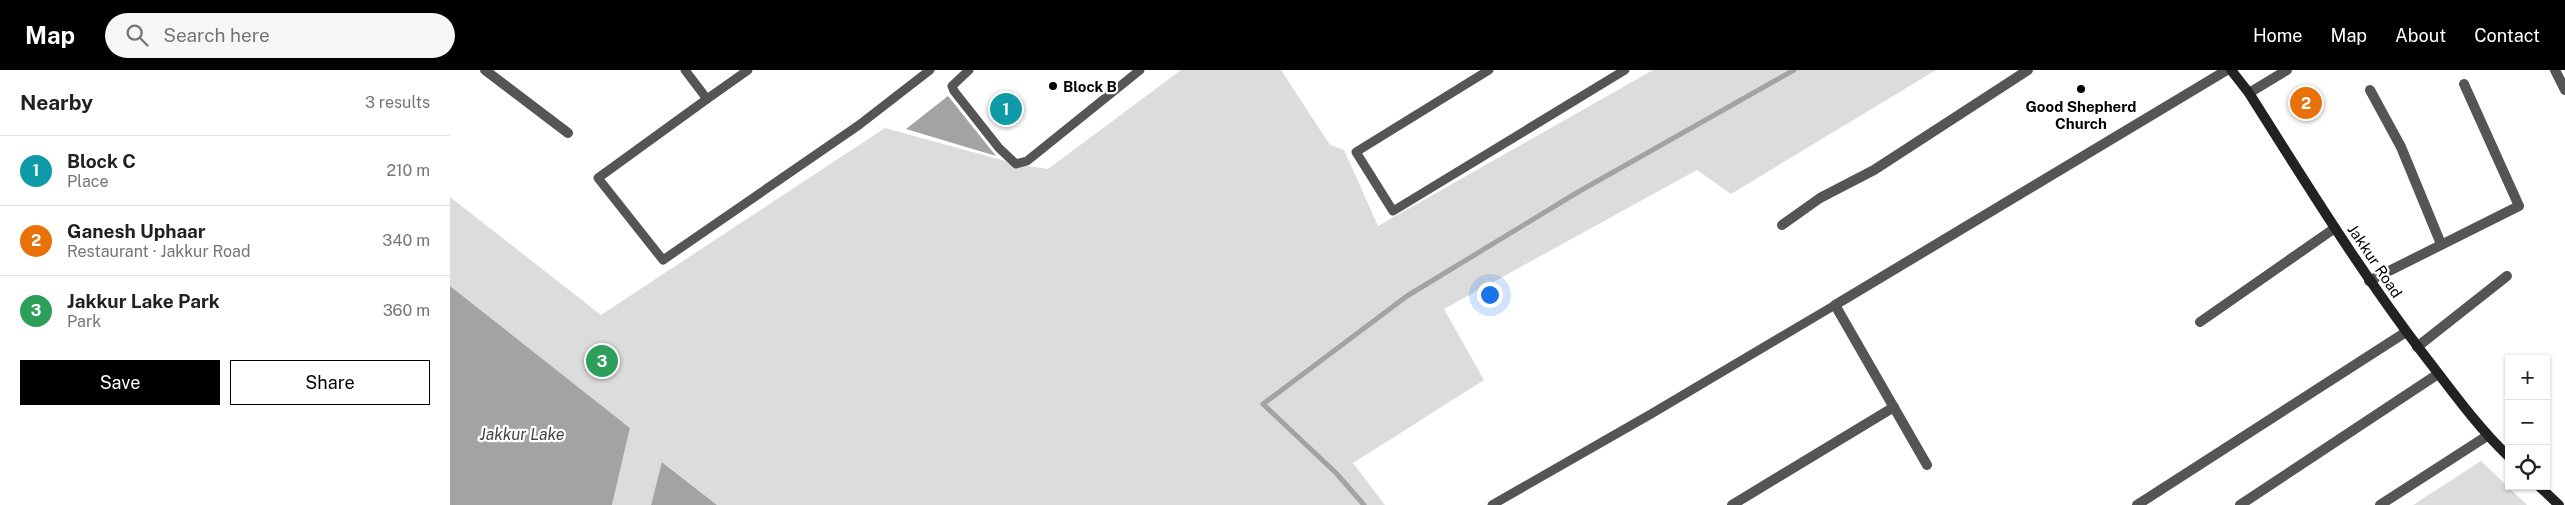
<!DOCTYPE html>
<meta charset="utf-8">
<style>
:root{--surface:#fff;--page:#f6f6f6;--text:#202124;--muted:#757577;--line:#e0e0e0;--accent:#000}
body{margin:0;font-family:"Public Sans",sans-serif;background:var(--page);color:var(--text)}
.controls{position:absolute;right:15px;bottom:15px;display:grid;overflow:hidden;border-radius:0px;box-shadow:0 1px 4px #0004}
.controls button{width:45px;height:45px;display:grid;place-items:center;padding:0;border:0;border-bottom:1px solid var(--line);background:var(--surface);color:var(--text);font:25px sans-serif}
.you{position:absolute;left:1039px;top:224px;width:18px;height:18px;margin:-12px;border:4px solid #fff;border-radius:50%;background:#1a73e8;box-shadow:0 0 0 8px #1a73e833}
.badge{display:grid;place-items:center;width:32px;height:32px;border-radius:50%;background:var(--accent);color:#fff;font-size:16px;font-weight:700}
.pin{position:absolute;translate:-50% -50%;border:2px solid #fff;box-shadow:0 1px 5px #0006}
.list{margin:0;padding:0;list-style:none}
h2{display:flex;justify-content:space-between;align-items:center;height:65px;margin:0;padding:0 20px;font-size:21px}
h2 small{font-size:16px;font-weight:400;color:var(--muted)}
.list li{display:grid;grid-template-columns:32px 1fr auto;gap:15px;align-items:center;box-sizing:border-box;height:70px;padding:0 20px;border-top:1px solid var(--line)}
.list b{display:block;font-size:19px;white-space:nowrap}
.list p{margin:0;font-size:16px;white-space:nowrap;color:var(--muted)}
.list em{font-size:16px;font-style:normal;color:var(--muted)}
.actions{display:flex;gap:10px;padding:15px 20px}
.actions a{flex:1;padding:11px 0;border:1px solid var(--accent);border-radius:0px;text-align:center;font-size:18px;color:var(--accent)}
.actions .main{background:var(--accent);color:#fff}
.icon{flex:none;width:28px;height:28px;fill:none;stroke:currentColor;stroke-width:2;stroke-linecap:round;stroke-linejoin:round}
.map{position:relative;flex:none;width:2115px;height:435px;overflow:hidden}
header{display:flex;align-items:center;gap:30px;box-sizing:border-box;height:70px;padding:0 25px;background:var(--accent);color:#fff}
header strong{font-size:24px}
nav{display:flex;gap:28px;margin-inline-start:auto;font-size:18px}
.search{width:350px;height:45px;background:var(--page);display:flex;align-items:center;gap:12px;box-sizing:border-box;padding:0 18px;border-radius:28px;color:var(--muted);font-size:19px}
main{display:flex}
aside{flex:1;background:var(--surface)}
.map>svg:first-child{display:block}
</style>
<header>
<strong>Map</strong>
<div class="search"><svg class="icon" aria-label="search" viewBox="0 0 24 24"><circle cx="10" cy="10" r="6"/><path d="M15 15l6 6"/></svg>Search here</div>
<nav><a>Home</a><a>Map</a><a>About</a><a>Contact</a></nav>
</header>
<main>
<aside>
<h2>Nearby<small>3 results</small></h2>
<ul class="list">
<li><span class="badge" style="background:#0f9aa8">1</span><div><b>Block C</b><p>Place</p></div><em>210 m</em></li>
<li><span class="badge" style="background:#e8710a">2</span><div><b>Ganesh Uphaar</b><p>Restaurant · Jakkur Road</p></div><em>340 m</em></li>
<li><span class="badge" style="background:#2e9e5b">3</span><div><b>Jakkur Lake Park</b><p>Park</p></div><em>360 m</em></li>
</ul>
<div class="actions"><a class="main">Save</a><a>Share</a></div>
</aside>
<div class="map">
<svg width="2115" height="435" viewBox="0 0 2115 435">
<rect width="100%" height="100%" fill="#fff"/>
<!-- green -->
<g fill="#dcdcdc">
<polygon points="731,0 831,0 880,75 894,80 928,156 1203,0 1486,0 1281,124 1247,100 994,239 1034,310 903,393 935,435 267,435 213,392 201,435 162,435 180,358 0,216 0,127 151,245 435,58 566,94 598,99"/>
<polygon points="2031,391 2077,435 1963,435"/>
</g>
<!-- water -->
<g fill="#a3a3a3">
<polygon points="498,26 546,86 456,59"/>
<polygon points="0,216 180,358 162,435 0,435"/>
<polygon points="212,392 267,435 201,435"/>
</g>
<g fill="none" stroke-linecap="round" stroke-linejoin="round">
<!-- stream -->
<polyline stroke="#a3a3a3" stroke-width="5" points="914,435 886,403 813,334 957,226 1128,122 1344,0"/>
<!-- lane -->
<g stroke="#555" stroke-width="9">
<polyline points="235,0 257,29 148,108 213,190 409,55 480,0"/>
<polyline points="519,0 502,16 504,21 549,78 566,94 577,91 690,0"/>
<polyline points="1039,0 906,82 943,141 1175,0"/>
<polyline points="257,29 298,0"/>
<polyline points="1042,435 1201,344 1385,235"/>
</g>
<!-- street -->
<g stroke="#555" stroke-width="10">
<polyline points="35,0 118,63"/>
<polyline points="2105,0 2115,20"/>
<polyline points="1920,20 1951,77 1991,174"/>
<polyline points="1799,23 1837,0"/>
<polyline points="1332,155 1370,128 1424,100 1578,0"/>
<polyline points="1919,211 2069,136 2014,14"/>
<polyline points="1750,252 1885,158"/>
<polyline points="1967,277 2057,206"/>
<polyline points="1477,395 1385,235 1777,0"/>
<polyline points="1282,435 1444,337"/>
<polyline points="1687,435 1956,262"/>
<polyline points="1790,435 1988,304"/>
<polyline points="1930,435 2037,366"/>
</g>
<!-- secondary -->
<g stroke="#222" stroke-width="10">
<path d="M1781 0 1799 23C1859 118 1918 214 1988 303 2010 332 2032 361 2059 387"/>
<polyline points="2089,416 2109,435"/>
</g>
</g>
<!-- markers -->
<g fill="#000" stroke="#fff" stroke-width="2">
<circle cx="603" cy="16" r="5"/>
<circle cx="1631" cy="19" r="5"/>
</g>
<g text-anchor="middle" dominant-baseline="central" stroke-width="4.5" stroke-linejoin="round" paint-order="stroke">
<!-- poi labels -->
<g font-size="15" font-weight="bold" fill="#000" stroke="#fff" text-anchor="start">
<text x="613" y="16">Block B</text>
<text x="1631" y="36" text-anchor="middle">Good Shepherd<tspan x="1631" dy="17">Church</tspan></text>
</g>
<!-- street labels -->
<g font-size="15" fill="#000" stroke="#fff">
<text transform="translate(1925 191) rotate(56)">Jakkur Road</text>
</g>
<!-- water labels -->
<g font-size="16" font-style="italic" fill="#444" stroke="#fff">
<text x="72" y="364">Jakkur Lake</text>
</g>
</g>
</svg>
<div class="controls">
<button>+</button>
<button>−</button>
<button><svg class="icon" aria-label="locate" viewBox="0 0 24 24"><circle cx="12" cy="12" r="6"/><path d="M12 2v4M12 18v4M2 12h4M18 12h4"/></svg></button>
</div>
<div class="you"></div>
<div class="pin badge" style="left:556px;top:39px;background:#0f9aa8">1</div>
<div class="pin badge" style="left:1856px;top:33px;background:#e8710a">2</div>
<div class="pin badge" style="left:152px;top:291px;background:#2e9e5b">3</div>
</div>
</main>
